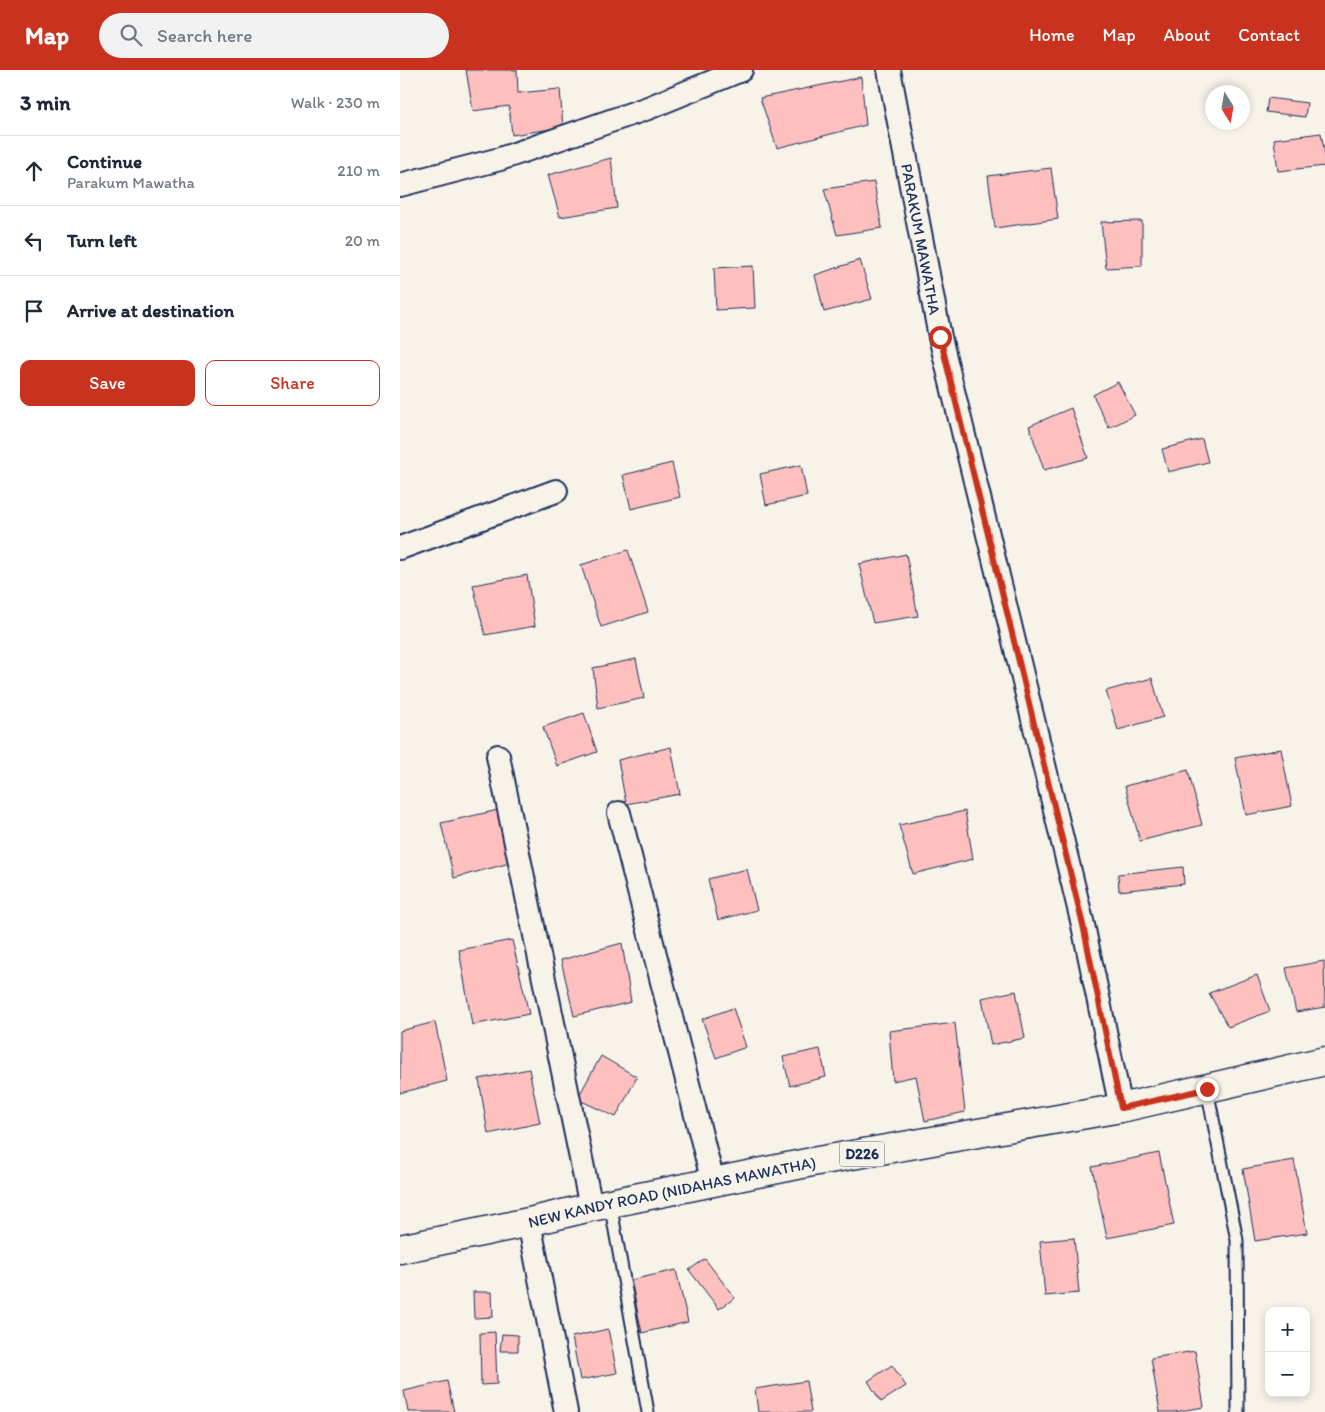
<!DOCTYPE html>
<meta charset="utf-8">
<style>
:root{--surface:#fff;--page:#f2f2f3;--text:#1f2937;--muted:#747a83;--line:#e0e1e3;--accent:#c8321e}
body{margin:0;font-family:Itim,sans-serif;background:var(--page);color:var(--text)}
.controls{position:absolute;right:15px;bottom:15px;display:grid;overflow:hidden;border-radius:10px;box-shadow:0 2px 8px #0003}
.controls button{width:45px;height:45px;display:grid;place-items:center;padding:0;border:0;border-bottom:1px solid var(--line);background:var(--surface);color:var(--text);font:25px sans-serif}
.compass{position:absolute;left:805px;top:15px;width:45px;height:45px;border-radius:50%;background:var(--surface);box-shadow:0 2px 8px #0003;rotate:169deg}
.stop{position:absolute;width:15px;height:15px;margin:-11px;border:4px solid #c8321e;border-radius:50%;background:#fff}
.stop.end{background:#c8321e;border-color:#fff;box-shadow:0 1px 5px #0008}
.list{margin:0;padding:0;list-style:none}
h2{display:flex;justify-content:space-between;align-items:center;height:65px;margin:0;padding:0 20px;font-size:21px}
h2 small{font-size:16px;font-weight:400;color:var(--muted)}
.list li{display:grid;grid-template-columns:32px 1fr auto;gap:15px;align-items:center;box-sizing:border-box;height:70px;padding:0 20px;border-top:1px solid var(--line)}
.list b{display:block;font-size:19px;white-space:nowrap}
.list p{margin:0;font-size:16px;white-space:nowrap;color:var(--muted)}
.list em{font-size:16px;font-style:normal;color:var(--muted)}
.actions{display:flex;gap:10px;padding:15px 20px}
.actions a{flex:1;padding:11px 0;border:1px solid var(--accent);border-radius:10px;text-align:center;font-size:18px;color:var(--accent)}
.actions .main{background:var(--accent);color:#fff}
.icon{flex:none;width:28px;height:28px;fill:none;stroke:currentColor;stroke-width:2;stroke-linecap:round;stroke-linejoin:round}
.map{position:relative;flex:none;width:925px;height:1342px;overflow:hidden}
header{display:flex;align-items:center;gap:30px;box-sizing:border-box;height:70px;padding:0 25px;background:var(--accent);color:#fff}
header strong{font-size:24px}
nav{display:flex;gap:28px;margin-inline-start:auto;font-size:18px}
.search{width:350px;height:45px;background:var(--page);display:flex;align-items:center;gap:12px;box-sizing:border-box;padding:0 18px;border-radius:28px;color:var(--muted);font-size:19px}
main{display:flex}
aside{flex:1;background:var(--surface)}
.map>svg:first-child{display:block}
</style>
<header>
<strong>Map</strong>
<div class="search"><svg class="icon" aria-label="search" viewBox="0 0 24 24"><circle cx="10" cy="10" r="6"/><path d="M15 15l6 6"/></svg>Search here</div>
<nav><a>Home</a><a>Map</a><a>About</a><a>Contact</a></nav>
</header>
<main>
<aside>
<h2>3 min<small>Walk · 230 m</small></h2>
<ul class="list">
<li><svg class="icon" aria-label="ahead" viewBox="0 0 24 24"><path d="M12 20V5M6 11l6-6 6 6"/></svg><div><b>Continue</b><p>Parakum Mawatha</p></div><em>210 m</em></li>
<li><svg class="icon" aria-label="left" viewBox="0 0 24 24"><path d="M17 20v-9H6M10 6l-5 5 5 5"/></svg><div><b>Turn left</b></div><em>20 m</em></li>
<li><svg class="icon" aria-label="arrive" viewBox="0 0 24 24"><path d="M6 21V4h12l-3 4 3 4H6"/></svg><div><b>Arrive at destination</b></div></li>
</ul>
<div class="actions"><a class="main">Save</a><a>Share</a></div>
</aside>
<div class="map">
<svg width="925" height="1342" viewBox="0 0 925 1342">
<rect width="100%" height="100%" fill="#f7f3e8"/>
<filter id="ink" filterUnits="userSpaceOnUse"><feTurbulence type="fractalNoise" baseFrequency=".02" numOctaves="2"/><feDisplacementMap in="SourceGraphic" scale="10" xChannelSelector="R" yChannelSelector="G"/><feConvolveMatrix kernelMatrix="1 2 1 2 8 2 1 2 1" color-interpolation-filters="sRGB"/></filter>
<g filter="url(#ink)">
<!-- building -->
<g fill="#fdc0be" stroke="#1b2f5e">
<polygon points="66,0 117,0 118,23 160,19 163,57 112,65 109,36 73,41"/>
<polygon points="461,7 466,55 377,78 360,28"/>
<polygon points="868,28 907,33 905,47 866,42"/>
<polygon points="921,63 925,84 925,96 878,101 874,69"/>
<polygon points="211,88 217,138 160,147 148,105"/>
<polygon points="651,98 658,149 595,158 588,106"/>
<polygon points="474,112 482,158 437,165 424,119"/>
<polygon points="742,151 742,196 706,198 701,152"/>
<polygon points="460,190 472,229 424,242 415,205"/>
<polygon points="353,196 355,238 316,240 314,198"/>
<polygon points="718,312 735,345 709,358 693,325"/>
<polygon points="671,338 688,388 644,400 629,356"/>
<polygon points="802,369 808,392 768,402 762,379"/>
<polygon points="272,393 280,427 231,439 223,405"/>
<polygon points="401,395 407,426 366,435 360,404"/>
<polygon points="228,480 248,542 201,557 181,495"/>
<polygon points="506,484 518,546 473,553 459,494"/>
<polygon points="127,505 135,556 85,565 73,515"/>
<polygon points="236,589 244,628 198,638 193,598"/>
<polygon points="752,608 763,647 718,660 706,621"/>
<polygon points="184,643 197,682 157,696 143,657"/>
<polygon points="271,677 280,724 226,734 218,690"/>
<polygon points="881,679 892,736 846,745 835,688"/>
<polygon points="788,700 802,755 740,771 725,716"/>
<polygon points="98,740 110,793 54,808 41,753"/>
<polygon points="565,741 573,789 513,804 499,755"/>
<polygon points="783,797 784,814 719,821 718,804"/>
<polygon points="347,799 357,840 318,850 308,809"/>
<polygon points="112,870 129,944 72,955 59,880"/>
<polygon points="222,873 231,932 174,946 161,890"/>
<polygon points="924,891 925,937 896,942 886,898"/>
<polygon points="857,905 870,941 828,957 809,923"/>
<polygon points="616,921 625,968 591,975 582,928"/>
<polygon points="333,938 346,977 316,988 302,949"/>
<polygon points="35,952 47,1011 0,1023 0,961"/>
<polygon points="555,953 565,1042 525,1051 516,1006 493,1011 489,961"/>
<polygon points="420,979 426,1007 390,1016 383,987"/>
<polygon points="201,986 237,1007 216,1047 177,1029"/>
<polygon points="129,999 140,1053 88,1064 79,1009"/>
<polygon points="759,1083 774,1155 707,1168 692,1097"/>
<polygon points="894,1090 907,1163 855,1171 843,1099"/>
<polygon points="674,1168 679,1223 645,1226 640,1171"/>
<polygon points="305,1189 335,1228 319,1239 289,1200"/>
<polygon points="276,1200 288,1252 242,1263 231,1210"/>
<polygon points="73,1222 92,1222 93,1247 74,1248"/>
<polygon points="208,1259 217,1303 180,1310 172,1267"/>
<polygon points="95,1262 97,1314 81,1315 80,1263"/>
<polygon points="102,1264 118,1265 118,1281 100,1281"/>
<polygon points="795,1281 804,1337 774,1342 760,1342 751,1288"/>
<polygon points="492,1295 506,1316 481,1332 468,1311"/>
<polygon points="47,1311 54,1342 8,1342 4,1321"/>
<polygon points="406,1311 411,1342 358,1342 355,1319"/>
</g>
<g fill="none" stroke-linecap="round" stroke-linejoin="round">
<!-- service casing -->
<g stroke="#1b2f5e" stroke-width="15">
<g id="service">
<polyline points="807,1019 837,1170 838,1342"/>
<polyline points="210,1133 248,1342"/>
</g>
</g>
<!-- minor casing -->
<g stroke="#1b2f5e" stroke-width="26">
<g id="minor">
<path id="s1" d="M489 0 540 267 683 855 721 1038"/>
<polyline points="0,115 100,89 248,38 341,0"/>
<polyline points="0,478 156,421"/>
<polyline points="98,686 191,1137"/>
<polyline points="219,743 313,1112"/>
<polyline points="129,1152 166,1342"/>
</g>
</g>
<!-- primary casing -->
<g stroke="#1b2f5e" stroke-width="31">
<g id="primary">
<path id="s2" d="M0 1179 129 1152 191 1137 412 1092 721 1038 925 991"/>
</g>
</g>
<!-- service -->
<use href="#service" stroke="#f7f3e8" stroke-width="11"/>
<!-- minor -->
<use href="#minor" stroke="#f7f3e8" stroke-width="22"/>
<!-- primary -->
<use href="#primary" stroke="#f7f3e8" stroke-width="28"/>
</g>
</g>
<g fill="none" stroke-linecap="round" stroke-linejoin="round" filter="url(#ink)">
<!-- route -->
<polyline stroke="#c8321e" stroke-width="6" points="540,267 683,855 721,1038 807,1019"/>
</g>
<g text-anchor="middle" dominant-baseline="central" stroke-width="5" stroke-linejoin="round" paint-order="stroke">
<!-- shield labels -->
<rect fill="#f7f3e8" stroke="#5d6a87" stroke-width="1" x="439.5" y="1071.5" width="45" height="25" rx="4"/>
<g font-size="15" font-weight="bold" fill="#1b2f5e">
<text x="462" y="1084">D226</text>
</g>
<!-- street labels -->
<g font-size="16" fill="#1b2f5e" stroke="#f7f3e8">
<text stroke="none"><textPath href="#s1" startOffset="172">PARAKUM MAWATHA</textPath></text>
<text stroke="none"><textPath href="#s2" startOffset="278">NEW KANDY ROAD (NIDAHAS MAWATHA)</textPath></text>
</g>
</g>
</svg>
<div class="controls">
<button>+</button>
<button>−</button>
</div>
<svg class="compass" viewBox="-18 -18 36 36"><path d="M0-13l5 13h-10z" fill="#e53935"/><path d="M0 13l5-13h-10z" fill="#747a83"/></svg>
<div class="stop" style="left:540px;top:267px"></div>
<div class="stop end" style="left:807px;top:1019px"></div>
</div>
</main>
